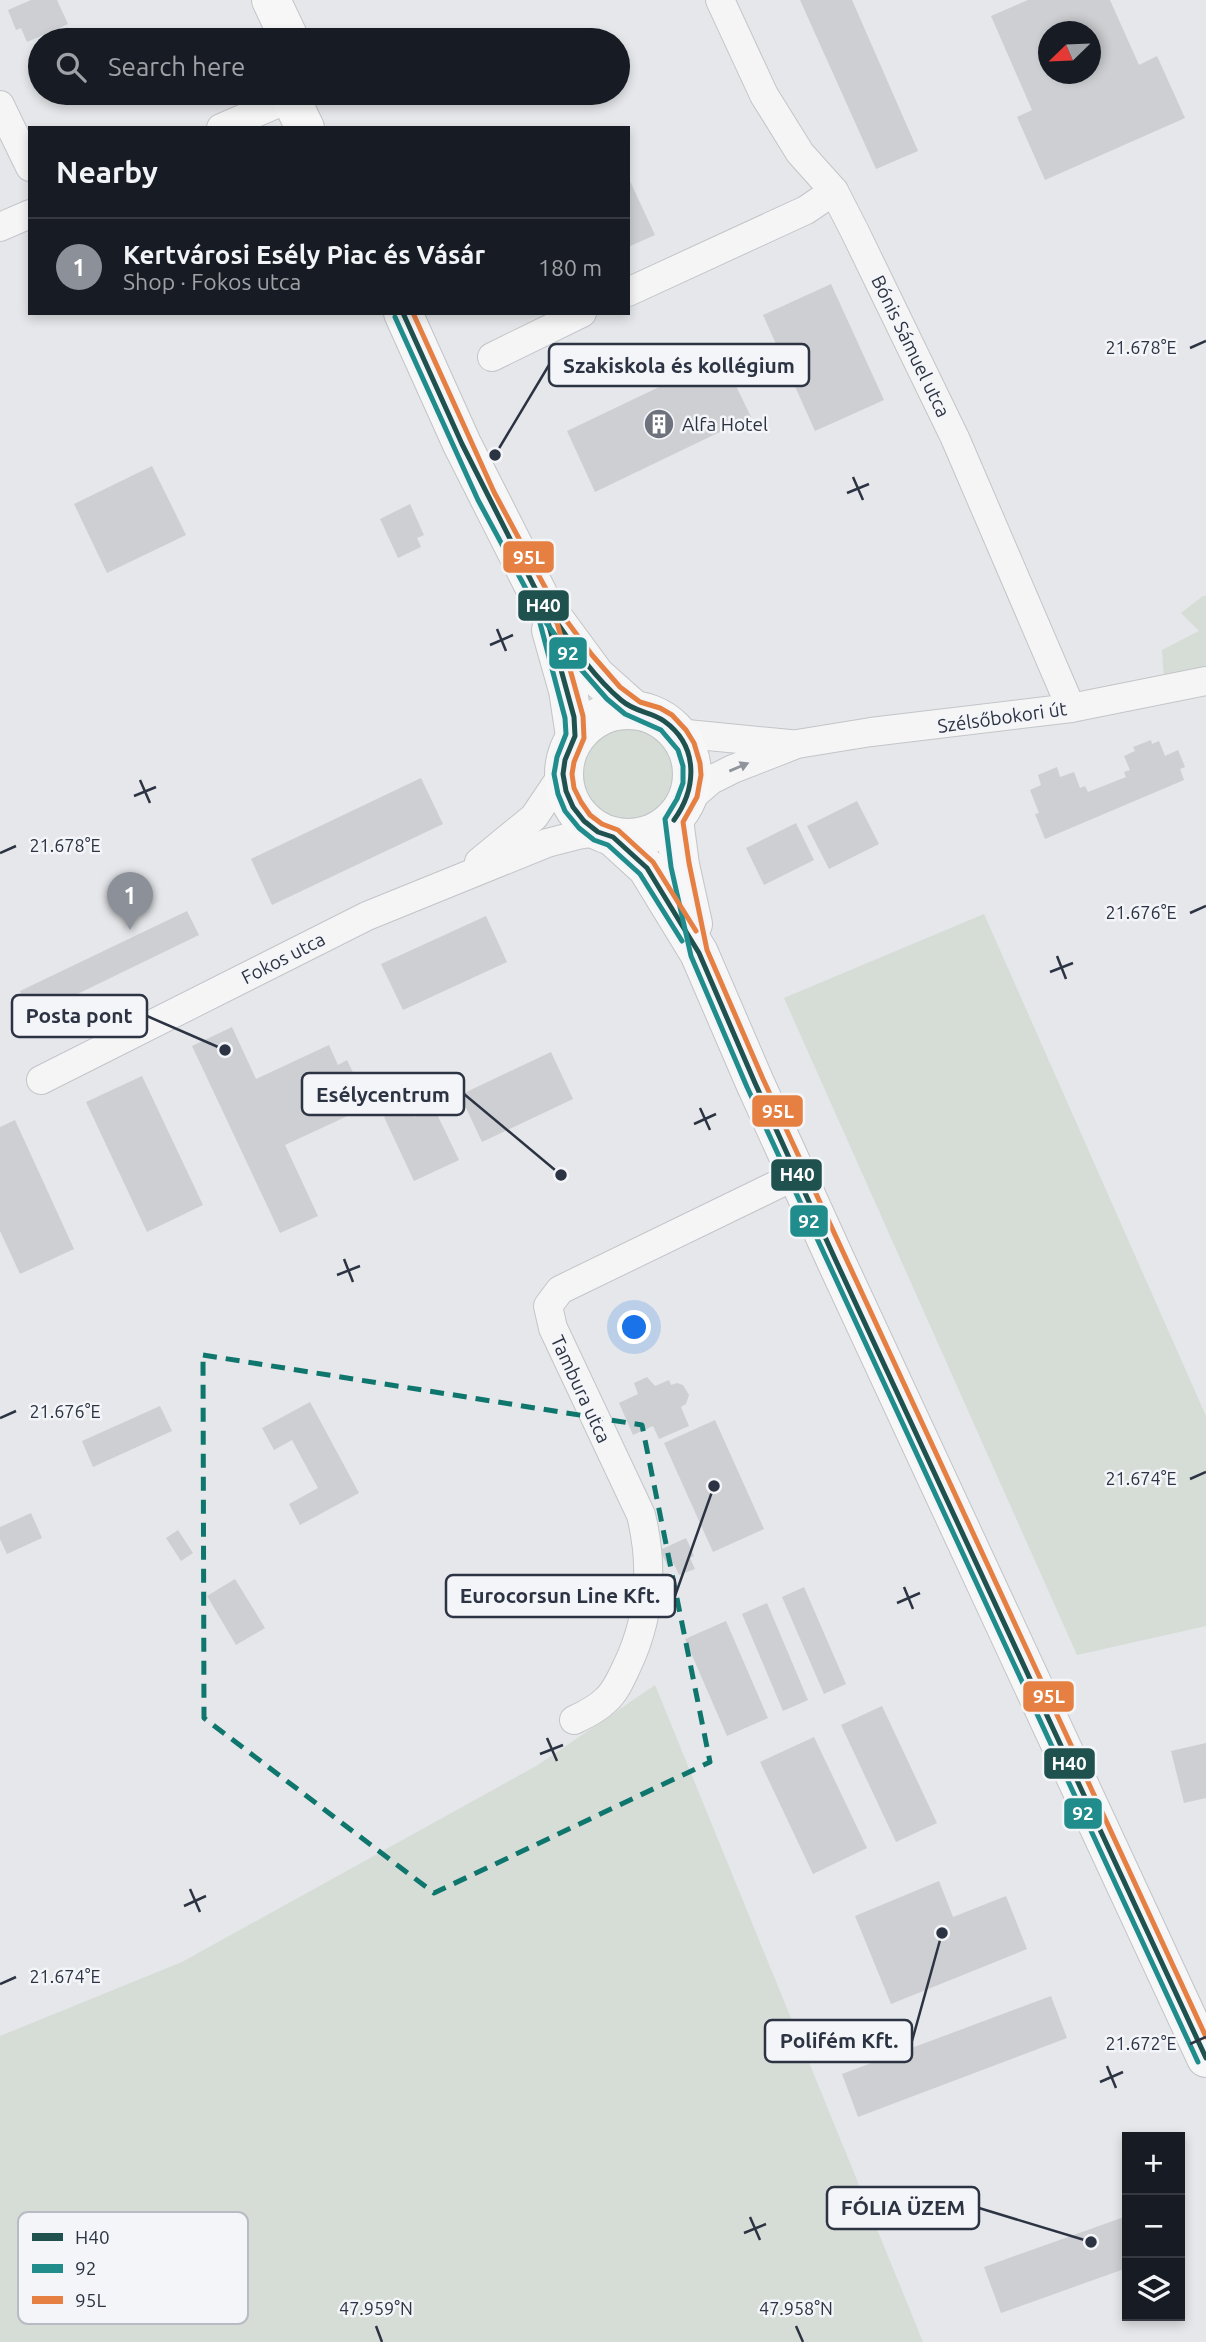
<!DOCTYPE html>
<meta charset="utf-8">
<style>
:root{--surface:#171b24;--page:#242831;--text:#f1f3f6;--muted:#9ea1a6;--line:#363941;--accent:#8c9099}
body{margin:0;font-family:Ubuntu,sans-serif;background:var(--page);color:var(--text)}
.controls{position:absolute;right:21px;bottom:21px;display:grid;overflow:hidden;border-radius:0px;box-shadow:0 4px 10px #0003}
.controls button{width:63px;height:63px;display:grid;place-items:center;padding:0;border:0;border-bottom:2px solid var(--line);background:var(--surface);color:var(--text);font:35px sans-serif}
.compass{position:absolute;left:1038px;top:21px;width:63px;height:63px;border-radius:50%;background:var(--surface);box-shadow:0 4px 10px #0003;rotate:247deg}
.you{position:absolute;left:635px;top:1328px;width:24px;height:24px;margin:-18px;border:5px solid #fff;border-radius:50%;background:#1a73e8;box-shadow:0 0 0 10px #1a73e833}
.badge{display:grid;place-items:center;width:46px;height:46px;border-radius:50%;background:var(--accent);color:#fff;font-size:23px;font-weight:700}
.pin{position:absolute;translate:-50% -58px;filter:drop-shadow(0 2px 4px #0008)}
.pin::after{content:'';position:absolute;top:37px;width:24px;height:21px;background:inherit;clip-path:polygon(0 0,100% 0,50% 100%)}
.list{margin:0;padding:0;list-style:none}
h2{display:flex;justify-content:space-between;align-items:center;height:91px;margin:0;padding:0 28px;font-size:30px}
h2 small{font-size:23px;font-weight:400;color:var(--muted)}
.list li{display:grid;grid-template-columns:46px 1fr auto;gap:21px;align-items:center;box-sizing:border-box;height:98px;padding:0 28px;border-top:2px solid var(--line)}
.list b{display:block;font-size:26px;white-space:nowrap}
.list p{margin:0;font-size:23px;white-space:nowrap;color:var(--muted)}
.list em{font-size:23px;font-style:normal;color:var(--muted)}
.icon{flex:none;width:38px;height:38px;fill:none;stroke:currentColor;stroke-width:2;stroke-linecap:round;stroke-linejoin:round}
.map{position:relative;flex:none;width:1206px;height:2342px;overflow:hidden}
.search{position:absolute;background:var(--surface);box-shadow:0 4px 10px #0003;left:28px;top:28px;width:602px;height:77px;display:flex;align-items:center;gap:18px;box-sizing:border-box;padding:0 24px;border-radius:38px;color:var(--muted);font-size:26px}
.panel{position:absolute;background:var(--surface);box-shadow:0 4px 10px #0003;left:28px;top:126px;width:602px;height:189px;border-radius:0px}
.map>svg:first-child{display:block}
</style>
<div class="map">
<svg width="1206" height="2342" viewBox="0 0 1206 2342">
<rect width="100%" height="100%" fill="#e5e7ea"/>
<!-- green -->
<g fill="#d5ddd6">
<polygon points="1203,596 1206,596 1206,671 1164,679 1162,650 1199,631 1181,613"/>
<circle cx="628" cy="775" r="52"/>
<polygon points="984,914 1206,1416 1206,1626 1077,1655 784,998"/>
<polygon points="655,1685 923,2342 0,2342 0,2036 182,1962 538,1765"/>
</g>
<!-- building -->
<g fill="#cdcfd2" fill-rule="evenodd">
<polygon points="31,0 57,0 68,24 27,42 21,28 16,30 8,10"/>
<polygon points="800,0 852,0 918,151 876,169"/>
<path d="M1028 0H1110L1139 65 1157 56 1185 118 1045 180 1017 117 1032 110 991 16ZM1048 32H1090V74H1048Z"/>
<polygon points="628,177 655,235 628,247"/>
<polygon points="831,284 884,400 815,431 763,315"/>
<polygon points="722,357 751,417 595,492 567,431"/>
<polygon points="152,466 186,535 107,573 74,504"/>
<polygon points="410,504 424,535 417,538 421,547 398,558 380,519"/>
<polygon points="1151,740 1152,744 1159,741 1165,756 1178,750 1185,767 1180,769 1184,780 1045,839 1035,814 1039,813 1030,790 1041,785 1038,775 1057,767 1060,777 1074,772 1080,788 1085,786 1088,792 1126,777 1124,772 1130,770 1124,756 1135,751 1133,747"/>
<polygon points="421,778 443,824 272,905 251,859"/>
<polygon points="857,801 879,844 829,869 807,826"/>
<polygon points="796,823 814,860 764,885 746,848"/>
<polygon points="187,911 199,935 32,1016 20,991"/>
<polygon points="486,916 507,962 403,1010 381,964"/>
<polygon points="232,1027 256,1079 329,1045 338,1065 347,1060 369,1106 285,1145 318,1216 280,1233 192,1046"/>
<polygon points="551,1052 573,1099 482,1142 460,1095"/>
<polygon points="142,1076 203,1205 147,1232 86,1102"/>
<polygon points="408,1105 414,1117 434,1108 459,1160 414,1181 384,1117"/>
<polygon points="15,1120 74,1249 20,1274 0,1231 0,1127"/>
<polygon points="647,1377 655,1386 669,1380 671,1385 677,1383 683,1385 689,1395 686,1404 681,1407 689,1426 659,1439 653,1426 633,1435 619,1403 638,1394 634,1383"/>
<polygon points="310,1402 359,1493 300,1525 289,1504 318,1488 292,1440 274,1450 262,1428"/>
<polygon points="160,1406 172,1431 93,1467 82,1441"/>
<polygon points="715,1420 764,1529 713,1552 664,1443"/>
<polygon points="31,1513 42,1538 7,1554 0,1539 0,1527"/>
<polygon points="178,1530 193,1553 181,1561 166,1538"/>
<polygon points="686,1538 694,1556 690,1558 695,1569 679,1575 674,1564 668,1567 660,1550"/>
<polygon points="235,1579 265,1628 236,1645 207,1596"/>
<polygon points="804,1587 846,1684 824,1694 782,1597"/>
<polygon points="767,1603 808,1700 783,1711 742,1614"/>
<polygon points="726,1621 768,1718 727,1736 685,1639"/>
<polygon points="882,1706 937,1823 896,1842 841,1725"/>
<polygon points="814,1737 867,1848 813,1874 760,1762"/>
<polygon points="1206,1743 1206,1798 1184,1803 1171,1751"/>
<polygon points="939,1881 953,1917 1006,1896 1027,1949 891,2004 855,1916"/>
<polygon points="1051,1996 1067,2038 858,2117 842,2074"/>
<polygon points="1127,2216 1127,2268 1001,2313 984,2267"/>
</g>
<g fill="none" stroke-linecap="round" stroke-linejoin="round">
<!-- minor casing -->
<g stroke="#c3c5c8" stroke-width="30">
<g id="minor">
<polyline points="720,0 764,95 800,153 834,191 855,232 955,438 1071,708"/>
<polyline points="0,105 30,167"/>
<polyline points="221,128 290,98"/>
<polyline points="0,227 30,214"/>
<polyline points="628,292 806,210 834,191"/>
<polyline points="492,357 582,313"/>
<polyline points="677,733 790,744"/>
<polyline points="687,801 711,780 733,769 797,744 871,732 1071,708 1206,681"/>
<polyline points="479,862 534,817 563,774"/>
<polyline points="41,1080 367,916 547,843 578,835 598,832"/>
<path d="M574 1720C585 1715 597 1709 606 1700 615 1692 621 1679 626 1668 650 1619 654 1568 641 1515L553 1328 548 1306 560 1290 797 1175"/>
</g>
</g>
<!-- primary casing -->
<g stroke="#c2c4c7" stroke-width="40">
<g id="primary">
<polyline points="271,0 290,40"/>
<polyline points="288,93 305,128"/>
<polyline points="403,313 462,444 543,604 596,676 634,710"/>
<polyline points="551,630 568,690 575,736"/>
<circle cx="628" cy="774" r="64"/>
<polyline points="674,820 680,865 693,924"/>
<polyline points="613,837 647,868 699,953 755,1083 836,1261 1206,2058"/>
</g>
</g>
<!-- minor -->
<use href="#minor" stroke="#f5f5f6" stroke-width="28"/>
<!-- primary -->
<use href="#primary" stroke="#f7f7f8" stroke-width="38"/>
<!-- bus-1 casing -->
<g stroke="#f4f5f8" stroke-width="10">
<g id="bus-1">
<polyline points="403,313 462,444 543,604 574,717 575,736 565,760 563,774 566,791 573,807 584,821 598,832 613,837 647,868 699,953 755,1083 836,1261 1206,2058"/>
<path d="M553 617C574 647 593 676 621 700 636 713 650 711 664 721 699 746 697 788 674 820"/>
</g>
</g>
<!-- bus-2 casing -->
<g stroke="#f4f5f8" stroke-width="10">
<g id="bus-2">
<polyline points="395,317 478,500 539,613 578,666 607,699 625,714 661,730 678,750 683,766 683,783 677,799 665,819 671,867 691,956 747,1087 1198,2062"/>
<polyline points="540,623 565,718 566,734 557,757 554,774 558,794 565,811 579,828 594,840 608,845 640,874 682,941"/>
</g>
</g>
<!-- bus-3 casing -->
<g stroke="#f4f5f8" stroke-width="10">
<g id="bus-3">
<polyline points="413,313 494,492 554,604 592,655 620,687 640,702 660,708 672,715 686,730 694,743 700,763 701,775 697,797 683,822 689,863 707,950 763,1079 1206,2037"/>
<polyline points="556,619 583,716 584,738 574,762 572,774 574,788 581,802 590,815 602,824 618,830 653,862 696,931"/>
</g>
</g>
<!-- bus-1 -->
<use href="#bus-1" stroke="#1f514e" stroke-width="5"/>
<!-- bus-2 -->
<use href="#bus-2" stroke="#218c8c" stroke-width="5"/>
<!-- bus-3 -->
<use href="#bus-3" stroke="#e58042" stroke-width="5"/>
</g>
<!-- one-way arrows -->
<defs><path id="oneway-solid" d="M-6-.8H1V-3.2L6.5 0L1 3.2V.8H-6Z" transform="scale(1.75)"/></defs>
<use fill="#90949c" href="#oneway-solid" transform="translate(739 767) rotate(-23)"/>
<!-- marked area -->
<path fill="none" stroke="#0f766e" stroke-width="5" stroke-dasharray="14 9" stroke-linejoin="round" d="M203 1355 642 1425 710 1762 434 1893 204 1718Z"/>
<!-- ticks -->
<path fill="none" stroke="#2c3343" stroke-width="2.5" d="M1190 348 1206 341M853 477 863 500M847 493 869 484M497 629 506 651M490 645 513 635M140 780 150 803M134 796 156 787M0 853 16 846M1190 913 1206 906M1057 956 1066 979M1050 972 1073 963M700 1108 710 1130M694 1124 716 1114M344 1259 353 1282M337 1275 360 1266M0 1418 16 1411M1190 1479 1206 1472M904 1587 913 1609M897 1603 920 1593M547 1738 557 1761M540 1754 563 1745M190 1889 200 1912M184 1906 206 1896M0 1984 16 1977M1190 2044 1206 2037M1107 2066 1116 2088M1100 2082 1123 2072M750 2217 760 2240M744 2233 766 2224M376 2326 382 2342M796 2326 803 2342"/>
<!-- icons -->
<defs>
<g id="building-disc" transform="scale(1.575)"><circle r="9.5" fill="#6d727d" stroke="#f4f5f8"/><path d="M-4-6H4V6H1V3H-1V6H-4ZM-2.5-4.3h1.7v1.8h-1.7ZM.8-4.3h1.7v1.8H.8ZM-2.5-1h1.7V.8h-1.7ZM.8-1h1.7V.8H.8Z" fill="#fff"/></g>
</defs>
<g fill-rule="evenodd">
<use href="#building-disc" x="659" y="424"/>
</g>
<g text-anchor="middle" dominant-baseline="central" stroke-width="5" stroke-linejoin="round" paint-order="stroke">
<!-- street labels -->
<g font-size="19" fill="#2c3343" stroke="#f4f5f8">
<text transform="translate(911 346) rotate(64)">Bónis Sámuel utca</text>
<text transform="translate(1002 717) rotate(-8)">Szélsőbokori út</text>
<text transform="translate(283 958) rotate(-27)">Fokos utca</text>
<text transform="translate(581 1389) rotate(65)">Tambura utca</text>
</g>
<!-- poi labels -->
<g font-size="19" fill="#2c3343" stroke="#f4f5f8" text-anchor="start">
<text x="682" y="424">Alfa Hotel</text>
</g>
</g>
<!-- legend -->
<rect x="18" y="2212" width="230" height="112" rx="10" fill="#f4f5f8" stroke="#b8bbc2" stroke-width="2"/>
<rect x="32" y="2233" width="31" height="8" fill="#1f514e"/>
<rect x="32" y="2264" width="31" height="9" fill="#218c8c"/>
<rect x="32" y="2296" width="31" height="8" fill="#e58042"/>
<g font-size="19" fill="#2c3343">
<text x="75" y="2244">H40</text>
<text x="75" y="2275">92</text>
<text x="75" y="2307">95L</text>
</g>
<g font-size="18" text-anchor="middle" fill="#2c3343" stroke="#f4f5f8" stroke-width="5" stroke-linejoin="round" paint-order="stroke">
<text x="1141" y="354">21.678°E</text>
<text x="65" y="852">21.678°E</text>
<text x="1141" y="919">21.676°E</text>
<text x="65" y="1418">21.676°E</text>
<text x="1141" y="1485">21.674°E</text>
<text x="65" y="1983">21.674°E</text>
<text x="1141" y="2050">21.672°E</text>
<text x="376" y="2315">47.959°N</text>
<text x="796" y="2315">47.958°N</text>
</g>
<!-- callouts -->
<path fill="none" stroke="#2c3343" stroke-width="2.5" d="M495 455L549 365M225 1050L147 1016M561 1175L464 1094M714 1486L675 1596M942 1933L912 2041M1091 2242L979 2208"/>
<g fill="#2c3343" stroke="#f4f5f8" stroke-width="2.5">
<circle cx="495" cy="455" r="7"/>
<circle cx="225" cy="1050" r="7"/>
<circle cx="561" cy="1175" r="7"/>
<circle cx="714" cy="1486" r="7"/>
<circle cx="942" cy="1933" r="7"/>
<circle cx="1091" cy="2242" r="7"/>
</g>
<g fill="#f4f5f8" stroke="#2c3343" stroke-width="2.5">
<rect x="549" y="344" width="260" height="42" rx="7"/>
<rect x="12" y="995" width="135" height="42" rx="7"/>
<rect x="302" y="1073" width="162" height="42" rx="7"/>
<rect x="446" y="1575" width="229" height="42" rx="7"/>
<rect x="765" y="2020" width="147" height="42" rx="7"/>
<rect x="827" y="2187" width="152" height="42" rx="7"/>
</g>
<g font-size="21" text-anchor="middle" font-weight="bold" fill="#2c3343">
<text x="679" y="373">Szakiskola és kollégium</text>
<text x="79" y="1023">Posta pont</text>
<text x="383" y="1102">Esélycentrum</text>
<text x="560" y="1603">Eurocorsun Line Kft.</text>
<text x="839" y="2048">Polifém Kft.</text>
<text x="903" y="2215">FÓLIA ÜZEM</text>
</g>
<g stroke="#f4f5f8" stroke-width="2.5">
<rect x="502" y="540" width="53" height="34" rx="7" fill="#e58042"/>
<rect x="517" y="589" width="53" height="33" rx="7" fill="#1f514e"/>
<rect x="548" y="636" width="40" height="34" rx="7" fill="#218c8c"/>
<rect x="751" y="1094" width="53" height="34" rx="7" fill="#e58042"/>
<rect x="770" y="1158" width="53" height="34" rx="7" fill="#1f514e"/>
<rect x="789" y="1204" width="40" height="34" rx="7" fill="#218c8c"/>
<rect x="1022" y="1680" width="53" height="33" rx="7" fill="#e58042"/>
<rect x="1043" y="1747" width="53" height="33" rx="7" fill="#1f514e"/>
<rect x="1063" y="1797" width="40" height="33" rx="7" fill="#218c8c"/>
</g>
<g font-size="19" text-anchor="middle" font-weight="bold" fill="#fff">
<text x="529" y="564">95L</text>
<text x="543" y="612">H40</text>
<text x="568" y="660">92</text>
<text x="778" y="1118">95L</text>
<text x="797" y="1181">H40</text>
<text x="809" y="1228">92</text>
<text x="1049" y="1703">95L</text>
<text x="1069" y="1770">H40</text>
<text x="1083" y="1820">92</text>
</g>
</svg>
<div class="controls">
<button>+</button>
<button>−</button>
<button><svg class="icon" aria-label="layers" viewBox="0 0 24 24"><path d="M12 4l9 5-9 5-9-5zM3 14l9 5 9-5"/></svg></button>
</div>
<svg class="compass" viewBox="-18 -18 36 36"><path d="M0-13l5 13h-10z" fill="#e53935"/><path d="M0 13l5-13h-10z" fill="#9ea1a6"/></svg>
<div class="you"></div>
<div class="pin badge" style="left:130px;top:930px">1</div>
<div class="search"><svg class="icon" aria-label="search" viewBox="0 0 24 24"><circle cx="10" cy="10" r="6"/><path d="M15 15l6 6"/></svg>Search here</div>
<section class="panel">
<h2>Nearby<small></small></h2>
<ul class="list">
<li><span class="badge">1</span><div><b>Kertvárosi Esély Piac és Vásár</b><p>Shop · Fokos utca</p></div><em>180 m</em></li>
</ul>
</section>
</div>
